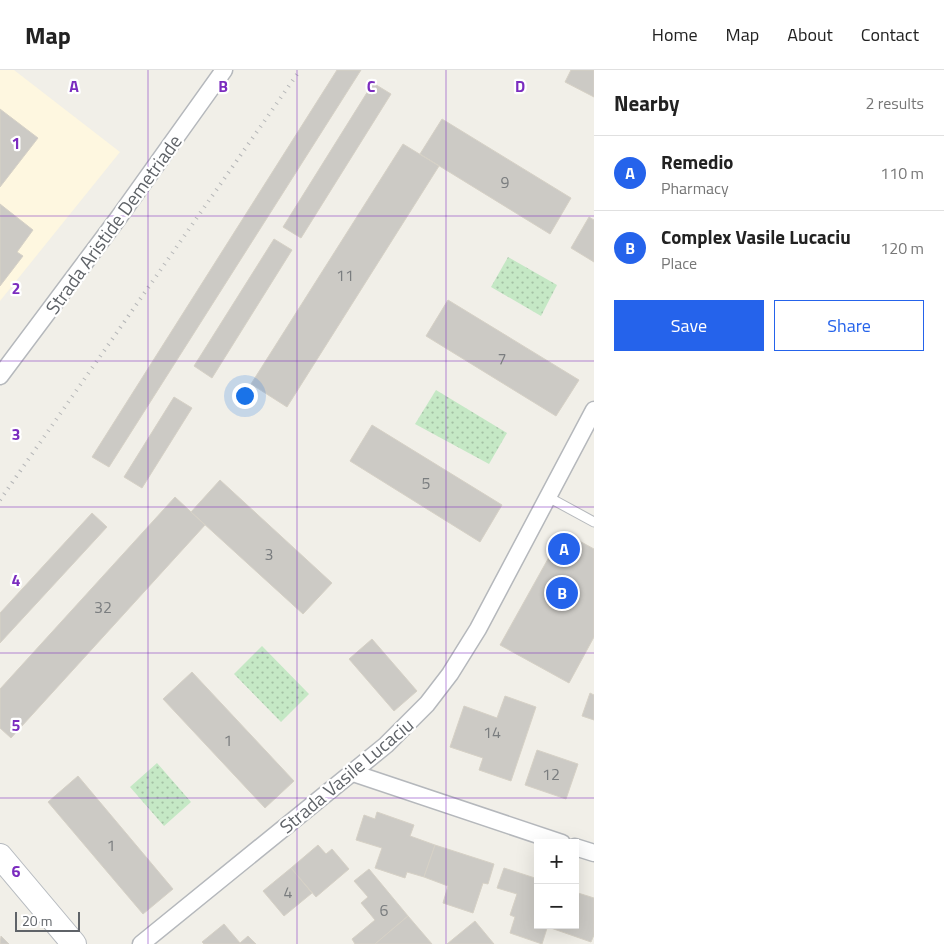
<!DOCTYPE html>
<meta charset="utf-8">
<style>
:root{--surface:#fff;--page:#f6f6f6;--text:#222;--muted:#767676;--line:#e0e0e0;--accent:#2563eb}
body{margin:0;font-family:"Titillium Web",sans-serif;background:var(--page);color:var(--text)}
.controls{position:absolute;right:15px;bottom:15px;display:grid;overflow:hidden;border-radius:0px;box-shadow:0 5px 20px #0002}
.controls button{width:45px;height:45px;display:grid;place-items:center;padding:0;border:0;border-bottom:1px solid var(--line);background:var(--surface);color:var(--text);font:25px sans-serif}
.scale{position:absolute;left:15px;bottom:12px;width:65px;box-sizing:border-box;padding-left:5px;border:2px solid #5f6368;border-top:0;font-size:14px;line-height:18px;white-space:nowrap;color:#5f6368;-webkit-text-stroke:4px #fff;paint-order:stroke}
.you{position:absolute;left:244px;top:325px;width:18px;height:18px;margin:-12px;border:4px solid #fff;border-radius:50%;background:#1a73e8;box-shadow:0 0 0 8px #1a73e833}
.badge{display:grid;place-items:center;width:32px;height:32px;border-radius:50%;background:var(--accent);color:#fff;font-size:16px;font-weight:700}
.pin{position:absolute;translate:-50% -50%;border:2px solid #fff;box-shadow:0 1px 5px #0006}
.list{margin:0;padding:0;list-style:none}
h2{display:flex;justify-content:space-between;align-items:center;height:65px;margin:0;padding:0 20px;font-size:21px}
h2 small{font-size:16px;font-weight:400;color:var(--muted)}
.list li{display:grid;grid-template-columns:32px 1fr auto;gap:15px;align-items:center;box-sizing:border-box;height:75px;padding:0 20px;border-top:1px solid var(--line)}
.list b{display:block;font-size:19px;white-space:nowrap}
.list p{margin:0;font-size:16px;white-space:nowrap;color:var(--muted)}
.list em{font-size:16px;font-style:normal;color:var(--muted)}
.actions{display:flex;gap:10px;padding:15px 20px}
.actions a{flex:1;padding:11px 0;border:1px solid var(--accent);border-radius:0px;text-align:center;font-size:18px;color:var(--accent)}
.actions .main{background:var(--accent);color:#fff}
.map{position:relative;flex:none;width:594px;height:874px;overflow:hidden}
header{display:flex;align-items:center;gap:30px;box-sizing:border-box;height:70px;padding:0 25px;background:var(--surface);border-bottom:1px solid var(--line)}
header strong{font-size:24px}
nav{display:flex;gap:28px;margin-inline-start:auto;font-size:18px}
main{display:flex}
aside{flex:1;background:var(--surface)}
.map>svg:first-child{display:block}
</style>
<header>
<strong>Map</strong>
<nav><a>Home</a><a>Map</a><a>About</a><a>Contact</a></nav>
</header>
<main>
<div class="map">
<svg width="594" height="874" viewBox="0 0 594 874">
<defs>
<pattern id="park-dots" width="8" height="8" patternUnits="userSpaceOnUse" patternTransform="scale(1.25)"><rect width="8" height="8" fill="#c5e8c5"/><path d="M2 2h.1M6 6h.1" fill="none" stroke="#a3c0a4" stroke-width="1.8" stroke-linecap="round"/></pattern>
</defs>
<rect width="100%" height="100%" fill="#f1efe8"/>
<!-- commercial -->
<polygon fill="#fef7e0" points="0,0 14,0 120,82 0,231"/>
<!-- park -->
<g fill="url(#park-dots)">
<polygon points="508,187 557,215 541,246 491,217"/>
<polygon points="436,320 507,363 489,394 415,354"/>
<polygon points="262,576 309,624 281,652 234,604"/>
<polygon points="157,693 191,732 164,756 130,717"/>
</g>
<!-- building -->
<g fill="#cccac5" stroke="#d6d1c6">
<polygon points="337,0 361,0 109,397 92,387"/>
<polygon points="571,0 594,0 594,27 565,12"/>
<polygon points="373,13 391,24 301,168 283,157"/>
<polygon points="0,39 38,68 0,117"/>
<polygon points="442,49 571,128 550,164 420,84"/>
<polygon points="403,74 439,96 287,337 251,314"/>
<polygon points="0,134 33,160 17,182 23,186 0,216"/>
<polygon points="589,147 594,150 594,192 571,178"/>
<polygon points="274,169 292,180 212,308 194,296"/>
<polygon points="448,230 579,310 556,346 426,266"/>
<polygon points="174,327 192,338 142,418 124,407"/>
<polygon points="372,355 502,435 480,472 350,391"/>
<polygon points="220,410 332,513 303,544 191,442"/>
<polygon points="175,427 205,455 11,668 0,658 0,619"/>
<polygon points="92,443 107,457 0,573 0,543"/>
<polygon points="563,462 594,479 594,567 569,613 500,575"/>
<polygon points="372,569 417,621 394,641 349,589"/>
<polygon points="192,602 294,711 265,738 163,629"/>
<polygon points="590,623 594,625 594,650 582,646"/>
<polygon points="505,626 536,637 511,711 479,700 483,688 450,677 464,636 497,648"/>
<polygon points="537,680 578,694 566,729 525,715"/>
<polygon points="78,706 173,819 143,844 48,732"/>
<polygon points="377,742 414,755 410,766 435,775 424,807 407,802 405,808 375,798 382,778 356,770 364,745 375,749"/>
<polygon points="318,775 326,784 332,779 349,799 316,827 291,798"/>
<polygon points="435,775 494,794 488,814 483,813 473,843 443,833 448,816 424,807"/>
<polygon points="291,798 312,823 284,846 263,821"/>
<polygon points="504,798 538,809 538,855 548,855 542,874 510,863 515,847 510,845 517,824 497,818"/>
<polygon points="369,799 408,846 375,874 355,874 352,869 375,850 361,833 368,827 354,811"/>
<polygon points="575,822 594,828 594,865 591,872 548,857 548,855 575,855"/>
<polygon points="408,846 432,874 375,874"/>
<polygon points="475,851 494,874 447,874"/>
<polygon points="224,854 240,873 248,866 256,874 204,874 202,872"/>
<polygon points="1,866 9,874 0,874"/>
</g>
<g fill="none" stroke-linecap="round" stroke-linejoin="round">
<!-- service casing -->
<g stroke="#b5b8bc" stroke-width="11">
<polyline id="service" points="548,427 594,452"/>
</g>
<!-- minor casing -->
<g stroke="#b5b8bc" stroke-width="19">
<g id="minor">
<polyline points="0,306 119,147 224,0"/>
<polyline points="353,703 562,773"/>
<polyline points="575,777 594,783"/>
<polyline points="141,874 386,675 427,634 450,604 478,559 594,340"/>
</g>
</g>
<!-- secondary casing -->
<g stroke="#b6babf" stroke-width="26">
<polyline id="secondary" points="0,786 74,874"/>
</g>
<!-- service -->
<use href="#service" stroke="#fff" stroke-width="9"/>
<!-- minor -->
<use href="#minor" stroke="#fff" stroke-width="16"/>
<!-- secondary -->
<use href="#secondary" stroke="#fff" stroke-width="24"/>
<!-- rail -->
<polyline stroke="#b6b7b8" stroke-width="4" stroke-dasharray="1 6" stroke-linecap="butt" points="0,430 300,0"/>
</g>
<!-- grid -->
<path fill="none" stroke="#7b2cbf" stroke-width="1" stroke-opacity="0.55" d="M148 0V874M297 0V874M446 0V874M0 146H594M0 291H594M0 437H594M0 583H594M0 728H594"/>
<g text-anchor="middle" dominant-baseline="central" stroke-width="4.5" stroke-linejoin="round" paint-order="stroke">
<!-- number labels -->
<g font-size="16" fill="#7a7d7f">
<text x="505" y="112">9</text>
<text x="345" y="205">11</text>
<text x="502" y="288">7</text>
<text x="426" y="413">5</text>
<text x="269" y="484">3</text>
<text x="103" y="537">32</text>
<text x="492" y="662">14</text>
<text x="228" y="670">1</text>
<text x="551" y="704">12</text>
<text x="111" y="775">1</text>
<text x="288" y="822">4</text>
<text x="384" y="840">6</text>
</g>
<!-- street labels -->
<g font-size="19" fill="#5f6368" stroke="#fff">
<text transform="translate(113 154) rotate(-54)">Strada Aristide Demetriade</text>
<text transform="translate(346 705) rotate(-40)">Strada Vasile Lucaciu</text>
</g>
</g>
<g font-size="16" text-anchor="middle" font-weight="bold" fill="#7b2cbf" stroke="#fff" stroke-width="4.5" stroke-linejoin="round" paint-order="stroke">
<text x="74" y="22">A</text>
<text x="223" y="22">B</text>
<text x="371" y="22">C</text>
<text x="520" y="22">D</text>
<text x="16" y="79">1</text>
<text x="16" y="224">2</text>
<text x="16" y="370">3</text>
<text x="16" y="516">4</text>
<text x="16" y="661">5</text>
<text x="16" y="807">6</text>
</g>
</svg>
<div class="controls">
<button>+</button>
<button>−</button>
</div>
<div class="scale">20 m</div>
<div class="you"></div>
<div class="pin badge" style="left:564px;top:479px">A</div>
<div class="pin badge" style="left:562px;top:523px">B</div>
</div>
<aside>
<h2>Nearby<small>2 results</small></h2>
<ul class="list">
<li><span class="badge">A</span><div><b>Remedio</b><p>Pharmacy</p></div><em>110 m</em></li>
<li><span class="badge">B</span><div><b>Complex Vasile Lucaciu</b><p>Place</p></div><em>120 m</em></li>
</ul>
<div class="actions"><a class="main">Save</a><a>Share</a></div>
</aside>
</main>
